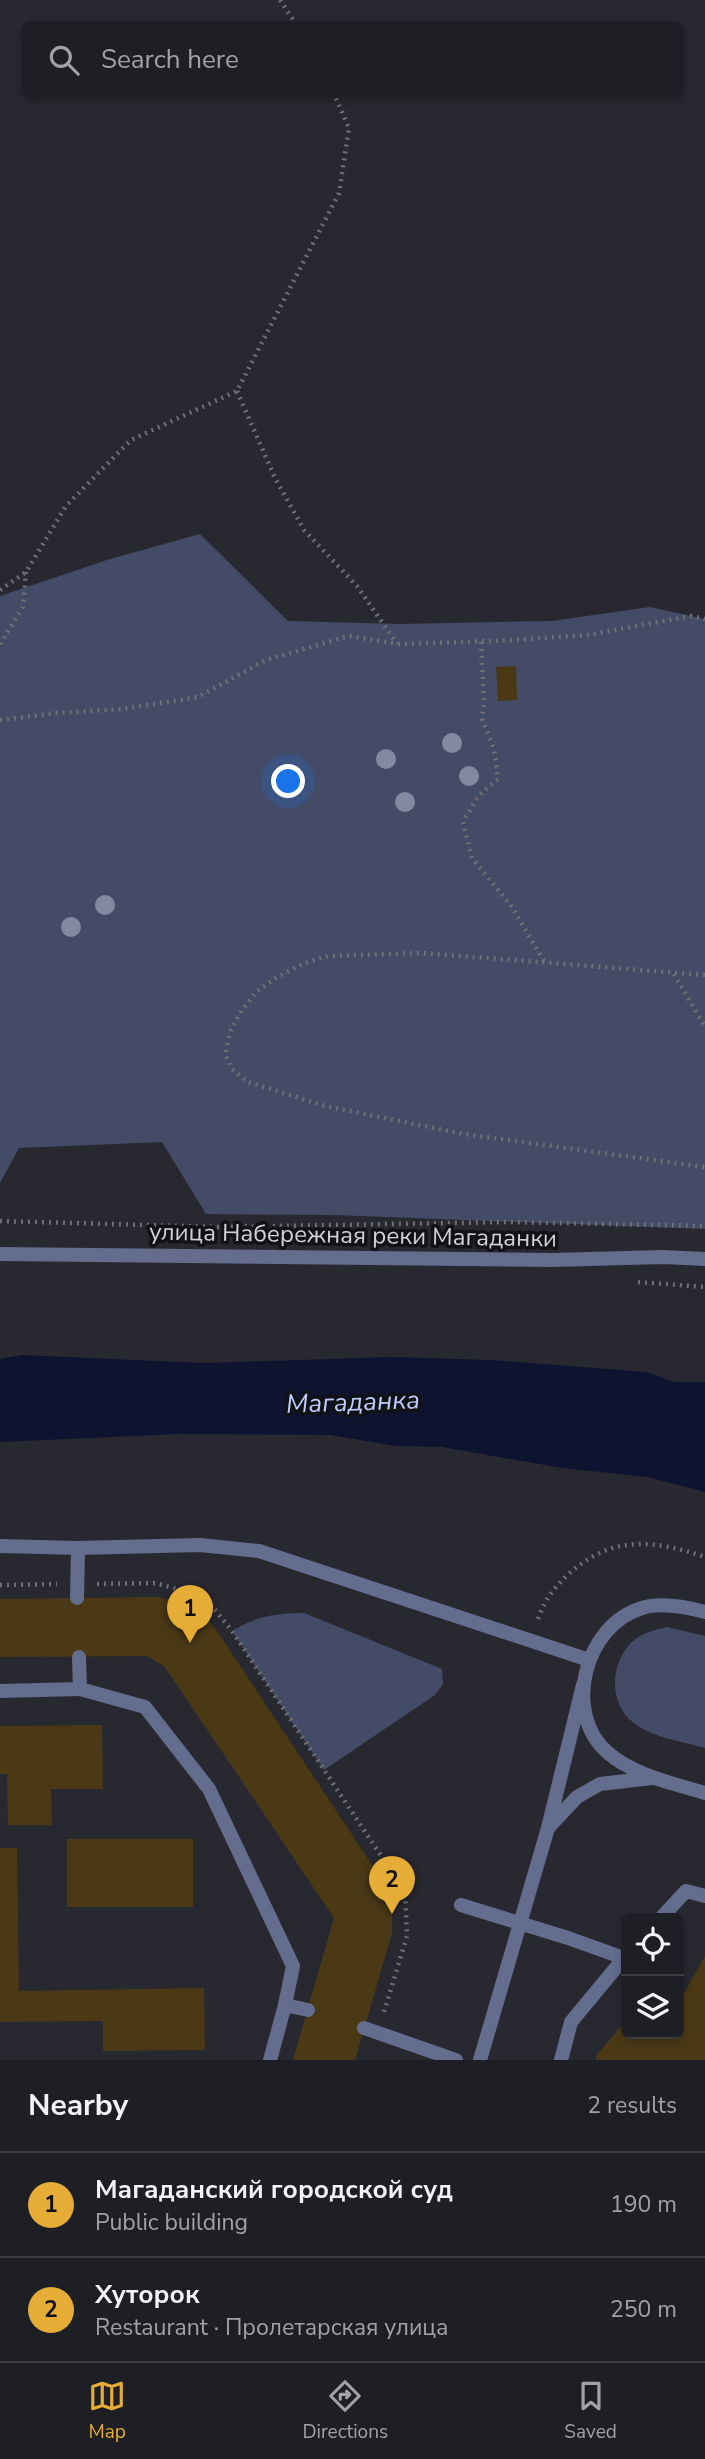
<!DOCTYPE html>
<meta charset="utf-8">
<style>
:root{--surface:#1e1f24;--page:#2b2c31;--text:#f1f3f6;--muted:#a1a2a6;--line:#3c3d41;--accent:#e5ad35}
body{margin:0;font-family:"Nunito Sans",sans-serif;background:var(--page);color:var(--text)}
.controls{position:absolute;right:21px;bottom:21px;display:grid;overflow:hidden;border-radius:10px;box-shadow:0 4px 10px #0003}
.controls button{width:63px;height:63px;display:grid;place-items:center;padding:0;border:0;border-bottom:2px solid var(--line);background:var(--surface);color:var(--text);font:35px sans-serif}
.you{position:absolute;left:289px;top:782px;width:24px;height:24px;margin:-18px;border:5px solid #fff;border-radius:50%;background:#1a73e8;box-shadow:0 0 0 10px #1a73e833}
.badge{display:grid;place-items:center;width:46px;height:46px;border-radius:50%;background:var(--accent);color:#111;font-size:23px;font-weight:700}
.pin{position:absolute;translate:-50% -58px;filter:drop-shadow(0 2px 4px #0008)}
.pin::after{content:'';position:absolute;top:37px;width:24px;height:21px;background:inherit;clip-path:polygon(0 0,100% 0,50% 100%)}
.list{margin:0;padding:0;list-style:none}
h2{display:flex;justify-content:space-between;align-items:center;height:91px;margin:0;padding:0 28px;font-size:30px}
h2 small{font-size:23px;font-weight:400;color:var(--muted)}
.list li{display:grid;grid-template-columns:46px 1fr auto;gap:21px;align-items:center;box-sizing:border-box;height:105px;padding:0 28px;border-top:2px solid var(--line)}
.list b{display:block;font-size:26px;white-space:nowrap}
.list p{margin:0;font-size:23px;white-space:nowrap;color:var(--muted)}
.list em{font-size:23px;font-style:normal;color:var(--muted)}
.icon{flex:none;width:38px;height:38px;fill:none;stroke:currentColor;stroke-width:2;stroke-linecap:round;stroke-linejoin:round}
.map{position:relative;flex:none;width:705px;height:2060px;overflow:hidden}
.search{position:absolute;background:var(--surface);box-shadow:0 4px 10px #0003;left:21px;right:21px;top:21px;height:77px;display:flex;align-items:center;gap:18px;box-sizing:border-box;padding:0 24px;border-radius:10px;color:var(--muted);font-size:26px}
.sheet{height:301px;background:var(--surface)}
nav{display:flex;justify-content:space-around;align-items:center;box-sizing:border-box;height:98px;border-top:2px solid var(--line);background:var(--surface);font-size:19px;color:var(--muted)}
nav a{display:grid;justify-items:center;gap:4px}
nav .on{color:var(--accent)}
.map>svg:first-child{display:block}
</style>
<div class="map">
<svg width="705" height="2060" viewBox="0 0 705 2060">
<rect width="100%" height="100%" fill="#282930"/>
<!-- green -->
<g fill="#444b67">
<polygon points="200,534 288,621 400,624 552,621 650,607 705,619 705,1229 334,1215 206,1214 162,1142 19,1148 0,1183 0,596 107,560"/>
<path d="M304 1613 442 1669 443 1684 435 1695 324 1770 232 1631C259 1615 274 1614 304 1613Z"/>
<path d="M667 1627 705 1636V1748C682 1741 653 1738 634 1723 608 1704 610 1663 632 1642 642 1633 654 1630 667 1627Z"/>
</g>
<!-- water -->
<polygon fill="#0e1430" points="22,1355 205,1363 390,1357 492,1360 647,1372 674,1382 705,1382 705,1492 647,1477 562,1468 442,1447 395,1446 330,1435 179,1434 0,1442 0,1359"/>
<!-- building -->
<g fill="#4b3916">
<polygon points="516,666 517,700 498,701 496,667"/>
<polygon points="158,1597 195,1606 215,1628 392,1895 392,1933 355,2060 293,2060 334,1918 165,1667 147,1656 0,1657 0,1599"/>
<polygon points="102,1725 103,1789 51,1789 52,1825 8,1825 7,1774 0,1774 0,1726"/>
<rect x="67" y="1839" width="126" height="68"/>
<polygon points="0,1848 17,1848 19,1991 204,1988 205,2050 103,2051 103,2021 0,2022"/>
<polygon points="705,1956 705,2060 596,2060 596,2056 626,2020 626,2034 679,2034 679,2002"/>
</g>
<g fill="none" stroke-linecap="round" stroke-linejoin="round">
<!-- path -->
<g stroke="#6f7076" stroke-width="4.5" stroke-dasharray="2 5" stroke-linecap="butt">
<polyline points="280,0 296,24"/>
<polyline points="237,391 275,478 304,530 357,586 397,644"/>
<polyline points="0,590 26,572 66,506 131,440 237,391 339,193 349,128 334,94"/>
<polyline points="481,642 484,702 482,719 494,749 498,779 479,795 463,822 472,858 512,907 544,961"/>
<polyline points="0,644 23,607 26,572"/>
<polyline points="0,720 56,713 123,709 198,697 266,660 349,636 398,644 495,641 588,635 691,616 705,619"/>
<polyline points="674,974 705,1027"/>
<polyline points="705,975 422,953 328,956 302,964 276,978 256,992 240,1013 231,1030 226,1049 227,1058 232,1069 248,1082 325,1106 464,1134 705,1167"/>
<polyline points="0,1221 218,1227 507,1222 705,1226"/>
<polyline points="638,1282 705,1287"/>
<polyline points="97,1584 155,1583 204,1596 232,1631 405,1892 407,1936 384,2012"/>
<polyline points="0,1585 57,1584"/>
<path d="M538 1619C545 1599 556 1585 572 1571 615 1535 654 1540 705 1557"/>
</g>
<!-- service -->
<g stroke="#646d8e" stroke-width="14">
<polyline points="77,1598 78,1548"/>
<polyline points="79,1657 80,1689 145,1707 209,1789 293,1966 285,2005 308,2010"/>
<polyline points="0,1691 80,1689"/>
<polyline points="461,1905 568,1938 624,1958 626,1956"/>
<polyline points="661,1918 686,1891 705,1896"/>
<polyline points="364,2028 456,2060"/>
<polyline points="270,2060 285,2005"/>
<polyline points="561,2060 571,2022 624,1958"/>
</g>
<!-- minor -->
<polyline stroke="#646d8e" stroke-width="14" points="0,1546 78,1548 200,1545 259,1551 589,1660"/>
<!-- tertiary -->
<g stroke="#646d8e" stroke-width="14">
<polyline points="0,1254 553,1260 663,1257 705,1259"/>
<path d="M705 1612C686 1607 661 1602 642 1608 585 1625 562 1712 607 1752 633 1775 672 1783 705 1793"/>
<polyline points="549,1827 577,1797 600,1784 652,1778"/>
<polyline points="480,2060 548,1828 583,1685"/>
</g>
</g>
<!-- trees -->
<g fill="#8389a0">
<circle cx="452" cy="743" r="10"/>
<circle cx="386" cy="759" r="10"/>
<circle cx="469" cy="776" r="10"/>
<circle cx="405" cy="802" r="10"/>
<circle cx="105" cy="905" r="10"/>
<circle cx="71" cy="927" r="10"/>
</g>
<g text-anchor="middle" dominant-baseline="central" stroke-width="7" stroke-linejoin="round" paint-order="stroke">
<!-- street labels -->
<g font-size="24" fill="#d0d1d5" stroke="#111215">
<text transform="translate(353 1235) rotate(1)">улица Набережная реки Магаданки</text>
</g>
<!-- water labels -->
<g font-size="26" font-style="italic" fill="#bfcdfe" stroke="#111215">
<text transform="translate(353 1402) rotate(-2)">Магаданка</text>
</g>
</g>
</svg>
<div class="controls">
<button><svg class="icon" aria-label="locate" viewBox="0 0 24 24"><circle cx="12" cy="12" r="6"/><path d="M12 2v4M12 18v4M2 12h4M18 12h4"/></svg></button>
<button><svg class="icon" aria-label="layers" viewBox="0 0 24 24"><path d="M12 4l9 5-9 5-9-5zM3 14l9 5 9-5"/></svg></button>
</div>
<div class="you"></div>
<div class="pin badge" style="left:190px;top:1643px">1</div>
<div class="pin badge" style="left:392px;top:1914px">2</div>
<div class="search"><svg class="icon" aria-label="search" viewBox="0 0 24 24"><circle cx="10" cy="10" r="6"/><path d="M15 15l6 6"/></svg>Search here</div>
</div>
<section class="sheet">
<h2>Nearby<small>2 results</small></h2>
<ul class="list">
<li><span class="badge">1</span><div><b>Магаданский городской суд</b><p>Public building</p></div><em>190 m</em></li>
<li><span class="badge">2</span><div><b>Хуторок</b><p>Restaurant · Пролетарская улица</p></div><em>250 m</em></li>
</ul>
</section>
<nav>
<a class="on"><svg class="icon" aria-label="map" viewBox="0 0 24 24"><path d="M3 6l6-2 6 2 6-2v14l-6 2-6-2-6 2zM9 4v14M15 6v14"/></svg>Map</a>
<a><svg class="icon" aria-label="directions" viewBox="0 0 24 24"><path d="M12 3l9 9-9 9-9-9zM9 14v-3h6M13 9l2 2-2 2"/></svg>Directions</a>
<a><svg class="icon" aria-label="saved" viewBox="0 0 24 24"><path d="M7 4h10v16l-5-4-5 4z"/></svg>Saved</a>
</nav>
